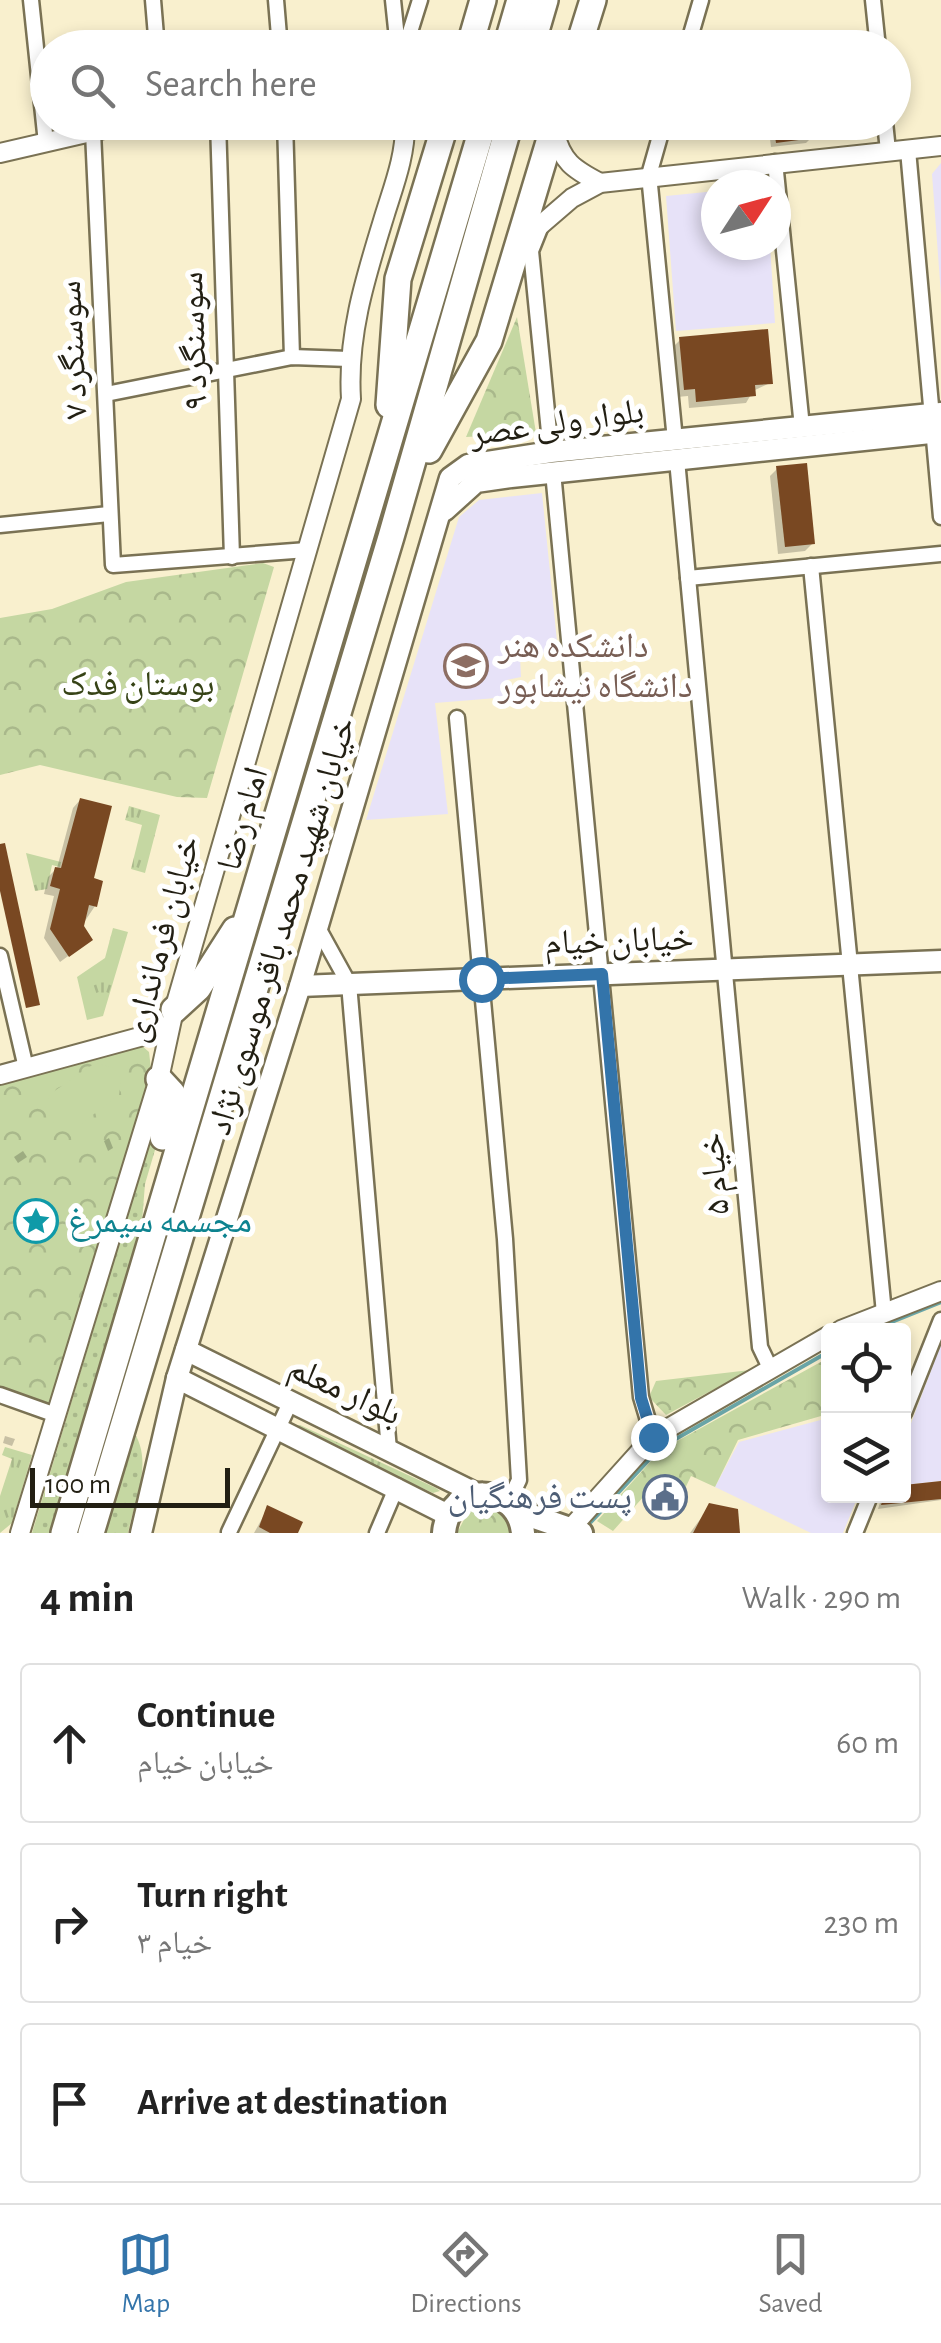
<!DOCTYPE html>
<meta charset="utf-8">
<style>
:root{--surface:#fff;--page:#f6f6f6;--text:#222;--muted:#767676;--line:#e0e0e0;--accent:#3374aa}
body{margin:0;font-family:"Alegreya Sans","Noto Naskh Arabic",sans-serif;background:var(--page);color:var(--text)}
.controls{position:absolute;right:30px;bottom:30px;display:grid;overflow:hidden;border-radius:10px;box-shadow:0 5px 15px #0003}
.controls button{width:90px;height:90px;display:grid;place-items:center;padding:0;border:0;border-bottom:2px solid var(--line);background:var(--surface);color:var(--text);font:50px sans-serif}
.compass{position:absolute;left:701px;top:170px;width:90px;height:90px;border-radius:50%;background:var(--surface);box-shadow:0 5px 15px #0003;rotate:54deg}
.scale{position:absolute;left:30px;bottom:25px;width:200px;box-sizing:border-box;padding-left:10px;border:5px solid #221f13;border-top:0;font-size:28px;line-height:35px;white-space:nowrap;color:#221f13;-webkit-text-stroke:8px #fff;paint-order:stroke}
.stop{position:absolute;width:30px;height:30px;margin:-22px;border:8px solid #3374aa;border-radius:50%;background:#fff}
.stop.end{background:#3374aa;border-color:#fff;box-shadow:0 2px 10px #0008}
.list{margin:0;padding:0;list-style:none}
h2{display:flex;justify-content:space-between;align-items:center;height:130px;margin:0;padding:0 40px;font-size:42px}
h2 small{font-size:32px;font-weight:400;color:var(--muted)}
.list li{display:grid;grid-template-columns:65px 1fr auto;gap:30px;align-items:center;box-sizing:border-box;height:160px;margin:0 20px 20px;padding:0 20px;border:2px solid var(--line);border-radius:10px}
.list b{display:block;font-size:38px;white-space:nowrap}
.list p{margin:0;font-size:32px;white-space:nowrap;color:var(--muted)}
.list em{font-size:32px;font-style:normal;color:var(--muted)}
.icon{flex:none;width:55px;height:55px;fill:none;stroke:currentColor;stroke-width:2;stroke-linecap:round;stroke-linejoin:round}
.map{position:relative;flex:none;width:941px;height:1533px;overflow:hidden}
.search{position:absolute;background:var(--surface);box-shadow:0 5px 15px #0003;left:30px;right:30px;top:30px;height:110px;display:flex;align-items:center;gap:25px;box-sizing:border-box;padding:0 35px;border-radius:55px;color:var(--muted);font-size:38px}
.sheet{height:670px;background:var(--surface)}
nav{display:flex;justify-content:space-around;align-items:center;box-sizing:border-box;height:140px;border-top:2px solid var(--line);background:var(--surface);font-size:28px;color:var(--muted)}
nav a{display:grid;justify-items:center;gap:5px}
nav .on{color:var(--accent)}
.map>svg:first-child{display:block}
</style>
<div class="map">
<svg width="941" height="1533" viewBox="0 0 941 1533">
<defs>
<pattern id="grass-tufts" width="24" height="20" patternUnits="userSpaceOnUse" patternTransform="scale(2.5)"><rect width="24" height="20" fill="#c5d7a2"/><path d="M3 7l-1-3M5 7V3M7 7l1-3M15 17l-1-3M17 17v-4M19 17l1-3" fill="none" stroke="#a9b88b"/></pattern>
<pattern id="park-crowns" width="20" height="18" patternUnits="userSpaceOnUse" patternTransform="scale(2.5)"><rect width="20" height="18" fill="#c5d7a2"/><path d="M2 6a3 3 0 1 1 6 0M12 15a3 3 0 1 1 6 0" fill="none" stroke="#a9b88b"/></pattern>
<pattern id="garden-dots" width="8" height="8" patternUnits="userSpaceOnUse" patternTransform="scale(2.5)"><rect width="8" height="8" fill="#c5d7a2"/><path d="M2 2h.1M6 6h.1" fill="none" stroke="#a9b88b" stroke-width="1.8" stroke-linecap="round"/></pattern>
</defs>
<rect width="100%" height="100%" fill="#f9f0ce"/>
<!-- education -->
<g fill="#e7e2f8">
<polygon points="941,163 941,295 932,174"/>
<polygon points="716,191 716,245 770,245 775,323 676,331 666,196"/>
<polygon points="542,493 558,651 520,656 521,677 507,680 509,697 435,703 448,814 366,820 459,517 479,500"/>
<polygon points="941,1344 941,1481 904,1485 904,1442"/>
<polygon points="828,1418 828,1496 858,1496 843,1533 811,1533 715,1487 739,1442"/>
</g>
<!-- grass -->
<g fill="url(#grass-tufts)">
<polygon points="129,806 160,815 145,873 131,869 142,825 125,820"/>
<polygon points="26,853 61,862 60,867 52,865 47,889 35,891"/>
<polygon points="113,928 128,932 103,1016 87,1020 77,977 105,958"/>
<polygon points="300,1425 436,1488 440,1491 433,1493 299,1432 295,1426"/>
<polygon points="5,1447 32,1455 12,1523 0,1533 0,1496 12,1459 2,1455"/>
</g>
<!-- park -->
<g fill="url(#park-crowns)">
<polygon points="517,317 536,433 466,437"/>
<polygon points="263,563 274,567 207,798 177,797 40,765 0,775 0,618 52,609 126,582"/>
<polygon points="141,1045 149,1052 151,1069 51,1406 0,1390 0,1083"/>
<polygon points="828,1358 828,1414 738,1440 715,1487 691,1476 681,1497 653,1486 613,1531 597,1521 661,1450"/>
<polygon points="750,1370 666,1415 649,1397 656,1381"/>
<polygon points="488,1505 509,1520 512,1533 457,1533 469,1510"/>
</g>
<!-- garden -->
<g fill="url(#garden-dots)">
<polygon points="158,1115 165,1116 145,1184 141,1234 53,1533 32,1533"/>
<path d="M131 1428C155 1459 135 1498 128 1533H101Z"/>
</g>
<!-- pitch -->
<polygon fill="#c5d7a2" points="95,1063 114,1068 121,1079 119,1095 77,1127 56,1127 45,1108 50,1094"/>
<!-- shadow -->
<g fill="#0003">
<polygon points="768,122 810,122 812,137 806,143 771,147"/>
<polygon points="680,340 770,383 753,391 746,403 689,408 688,396 677,397 673,347"/>
<polygon points="777,469 813,543 805,551 778,554 770,476"/>
<polygon points="80,800 95,906 81,927 90,940 60,962 44,938 54,896 44,894 48,877 57,868 73,808"/>
<polygon points="109,1138 113,1148 108,1151 104,1141"/>
<polygon points="23,1151 27,1157 18,1163 14,1157"/>
<polygon points="5,1436 15,1439 12,1446 3,1443"/>
<polygon points="941,1483 941,1500 878,1509 882,1496 904,1496 904,1487"/>
<polygon points="658,1493 672,1500 670,1503 656,1497"/>
<polygon points="710,1506 738,1533 690,1533"/>
<polygon points="268,1508 295,1533 254,1533"/>
</g>
<g fill="none" stroke-linecap="round" stroke-linejoin="round">
<!-- stream -->
<g stroke="#69a5a7" stroke-width="4">
<polyline points="872,1330 941,1302"/>
<polyline points="591,1522 660,1448 828,1352"/>
</g>
</g>
<!-- building -->
<g fill="#794822">
<polygon points="773,122 812,122 814,138 776,143"/>
<polygon points="768,329 773,384 755,385 756,396 696,402 695,389 684,390 679,337"/>
<polygon points="807,463 815,544 785,547 776,466"/>
<polygon points="80,798 112,806 94,878 103,881 97,907 89,905 84,926 93,940 69,957 50,929 60,889 50,886 55,867 61,868"/>
<polygon points="5,843 40,1005 26,1008 0,891 0,844"/>
<polygon points="941,1481 941,1499 881,1505 884,1496 904,1496 904,1485"/>
<polygon points="709,1503 738,1509 740,1533 693,1533"/>
<polygon points="267,1505 303,1522 298,1533 270,1533 259,1527"/>
</g>
<g fill="none" stroke-linecap="round" stroke-linejoin="round">
<!-- minor casing -->
<g stroke="#7a7254" stroke-width="19">
<g id="minor">
<polyline points="31,0 46,143"/>
<polyline points="153,0 157,48"/>
<polyline points="276,0 280,48"/>
<polyline points="393,0 398,48"/>
<polyline points="873,0 878,48"/>
<polyline points="405,48 420,0"/>
<polyline points="687,48 701,0"/>
<polyline points="218,122 232,557"/>
<polyline points="285,122 292,357"/>
<polyline points="664,122 649,175 675,440"/>
<polyline points="885,122 888,151"/>
<polyline points="93,132 113,565 307,550"/>
<polyline points="908,150 941,517"/>
<polyline points="775,162 802,427"/>
<polyline points="541,226 531,251 551,452"/>
<polyline points="106,394 292,357 349,359"/>
<polyline points="677,460 760,1347 771,1370"/>
<polyline points="553,472 641,1397 653,1437"/>
<polyline points="0,525 109,514"/>
<polyline points="811,566 884,1313"/>
<polyline points="688,578 941,554"/>
<polyline points="457,718 505,1239 519,1480 509,1501"/>
<polyline points="317,926 349,984 389,1450"/>
<polyline points="0,956 26,1068"/>
<polyline points="0,1395 56,1415"/>
<polyline points="904,1413 941,1320"/>
<polyline points="229,1532 289,1405"/>
<polyline points="377,1533 397,1486"/>
<polyline points="855,1533 870,1496"/>
</g>
</g>
<!-- tertiary casing -->
<g stroke="#7a7254" stroke-width="22">
<g id="tertiary">
<path d="M554 131C562 162 573 169 600 183"/>
<polyline points="0,153 134,122"/>
<polyline points="522,241 572,198 600,183 941,146"/>
<polyline points="0,1075 169,1029"/>
<polyline points="841,1330 941,1291"/>
<polyline points="571,1528 653,1437 828,1336"/>
<path d="M20 1533 159 1079 174 1010 351 399C347 334 366 276 385 214 394 185 406 154 405 122"/>
</g>
</g>
<!-- secondary casing -->
<g stroke="#7a7254" stroke-width="25">
<g id="secondary">
<polyline points="445,510 476,482 511,477 941,432"/>
<polyline points="300,986 941,961"/>
<polyline points="186,1350 475,1493"/>
<polyline points="177,1378 448,1515"/>
<polyline points="141,1533 177,1378 300,986 450,478 468,465 551,452 941,413"/>
</g>
</g>
<!-- primary casing -->
<g stroke="#7a7254" stroke-width="28">
<g id="primary">
<polyline points="517,1511 581,1533"/>
<path d="M444 1533C448 1481 518 1482 523 1533"/>
</g>
</g>
<!-- trunk casing -->
<g stroke="#7a7254" stroke-width="30">
<g id="trunk">
<polyline points="469,48 483,0"/>
<polyline points="506,48 520,0"/>
<polyline points="531,48 545,0"/>
<polyline points="578,48 593,0"/>
<polyline points="389,405 398,279 446,122"/>
<polyline points="429,450 489,341 555,122"/>
<polyline points="174,1010 198,988 235,930"/>
<polyline points="159,1079 172,1093 163,1137"/>
<polyline points="64,1533 484,122"/>
<polyline points="91,1533 391,537 510,122"/>
</g>
</g>
<!-- minor -->
<use href="#minor" stroke="#fff" stroke-width="14"/>
<!-- tertiary -->
<use href="#tertiary" stroke="#fff" stroke-width="18"/>
<!-- secondary -->
<use href="#secondary" stroke="#fff" stroke-width="20"/>
<!-- primary -->
<use href="#primary" stroke="#fff" stroke-width="22"/>
<!-- trunk -->
<use href="#trunk" stroke="#fff" stroke-width="25"/>
</g>
<g fill="none" stroke-linecap="round" stroke-linejoin="round">
<!-- route -->
<polyline stroke="#3374aa" stroke-width="12" points="481,979 602,974 641,1398 653,1437"/>
</g>
<!-- icons -->
<defs>
<g id="university-ring" transform="scale(2.25)"><circle r="9.5" fill="#fff" stroke="#8d6e63" stroke-width="1.5"/><path d="M0-5L7-2L0 1L-7-2ZM-4 1L0 2.5L4 1V4Q0 6-4 4Z" fill="#8d6e63"/></g>
<g id="sight-ring" transform="scale(2.25)"><circle r="9.5" fill="#fff" stroke="#0f9aa8" stroke-width="1.5"/><path d="M0-6L1.8-2.2L6-1.7L2.9 1.2L3.7 5.4L0 3.3L-3.7 5.4L-2.9 1.2L-6-1.7L-1.8-2.2Z" fill="#0f9aa8"/></g>
<g id="civic-ring" transform="scale(2.25)"><circle r="9.5" fill="#fff" stroke="#5c6f8a" stroke-width="1.5"/><path d="M-.6-6.5H3V-4.5H.6V-3L4-1V1h2V6H-6V1h2V-1L-.6-3ZM-1.2 2.5V6h2.4V2.5Z" fill="#5c6f8a"/></g>
</defs>
<g fill-rule="evenodd">
<use href="#university-ring" x="466" y="666"/>
<use href="#sight-ring" x="36" y="1221"/>
<use href="#civic-ring" x="665" y="1497"/>
</g>
<g text-anchor="middle" dominant-baseline="central" stroke-width="10" stroke-linejoin="round" paint-order="stroke">
<!-- street labels -->
<g font-size="35" fill="#221f13" stroke="#fff">
<text transform="translate(194 341) rotate(-92)">سوسنگرد ۹</text>
<text transform="translate(73 350) rotate(-93)">سوسنگرد ۷</text>
<text transform="translate(557 423) rotate(-8)">بلوار ولی عصر</text>
<text transform="translate(243 819) rotate(-74)">امام رضا</text>
<text transform="translate(282 926) rotate(-73)">خیابان شهید محمد باقر موسوی نژاد</text>
<text transform="translate(162 939) rotate(-75)">خیابان فرمانداری</text>
<text transform="translate(619 941) rotate(-2)">خیابان خیام</text>
<text transform="translate(715 1174) rotate(-95)">خیام ۵</text>
<text transform="translate(345 1391) rotate(25)">بلوار معلم</text>
</g>
<!-- education labels -->
<g font-size="35" fill="#785e54" stroke="#fff" text-anchor="start">
<text x="498" y="646">دانشکده هنر<tspan x="498" dy="40">دانشگاه نیشابور</tspan></text>
</g>
<!-- park labels -->
<g font-size="35" fill="#364316" stroke="#fff">
<text x="138" y="684">بوستان فدک</text>
</g>
<!-- culture labels -->
<g font-size="35" fill="#0d838f" stroke="#fff" text-anchor="start">
<text x="68" y="1221">مجسمه سیمرغ</text>
</g>
<!-- service labels -->
<g font-size="35" fill="#4e5e75" stroke="#fff" text-anchor="end">
<text x="632" y="1497">پست فرهنگیان</text>
</g>
</g>
</svg>
<div class="controls">
<button><svg class="icon" aria-label="locate" viewBox="0 0 24 24"><circle cx="12" cy="12" r="6"/><path d="M12 2v4M12 18v4M2 12h4M18 12h4"/></svg></button>
<button><svg class="icon" aria-label="layers" viewBox="0 0 24 24"><path d="M12 4l9 5-9 5-9-5zM3 14l9 5 9-5"/></svg></button>
</div>
<svg class="compass" viewBox="-18 -18 36 36"><path d="M0-13l5 13h-10z" fill="#e53935"/><path d="M0 13l5-13h-10z" fill="#767676"/></svg>
<div class="scale">100 m</div>
<div class="stop" style="left:481px;top:979px"></div>
<div class="stop end" style="left:653px;top:1437px"></div>
<div class="search"><svg class="icon" aria-label="search" viewBox="0 0 24 24"><circle cx="10" cy="10" r="6"/><path d="M15 15l6 6"/></svg>Search here</div>
</div>
<section class="sheet">
<h2>4 min<small>Walk · 290 m</small></h2>
<ul class="list">
<li><svg class="icon" aria-label="ahead" viewBox="0 0 24 24"><path d="M12 20V5M6 11l6-6 6 6"/></svg><div><b>Continue</b><p>خیابان خیام</p></div><em>60 m</em></li>
<li><svg class="icon" aria-label="right" viewBox="0 0 24 24"><path d="M7 20v-9h11M14 6l5 5-5 5"/></svg><div><b>Turn right</b><p>خیام ۳</p></div><em>230 m</em></li>
<li><svg class="icon" aria-label="arrive" viewBox="0 0 24 24"><path d="M6 21V4h12l-3 4 3 4H6"/></svg><div><b>Arrive at destination</b></div></li>
</ul>
</section>
<nav>
<a class="on"><svg class="icon" aria-label="map" viewBox="0 0 24 24"><path d="M3 6l6-2 6 2 6-2v14l-6 2-6-2-6 2zM9 4v14M15 6v14"/></svg>Map</a>
<a><svg class="icon" aria-label="directions" viewBox="0 0 24 24"><path d="M12 3l9 9-9 9-9-9zM9 14v-3h6M13 9l2 2-2 2"/></svg>Directions</a>
<a><svg class="icon" aria-label="saved" viewBox="0 0 24 24"><path d="M7 4h10v16l-5-4-5 4z"/></svg>Saved</a>
</nav>
